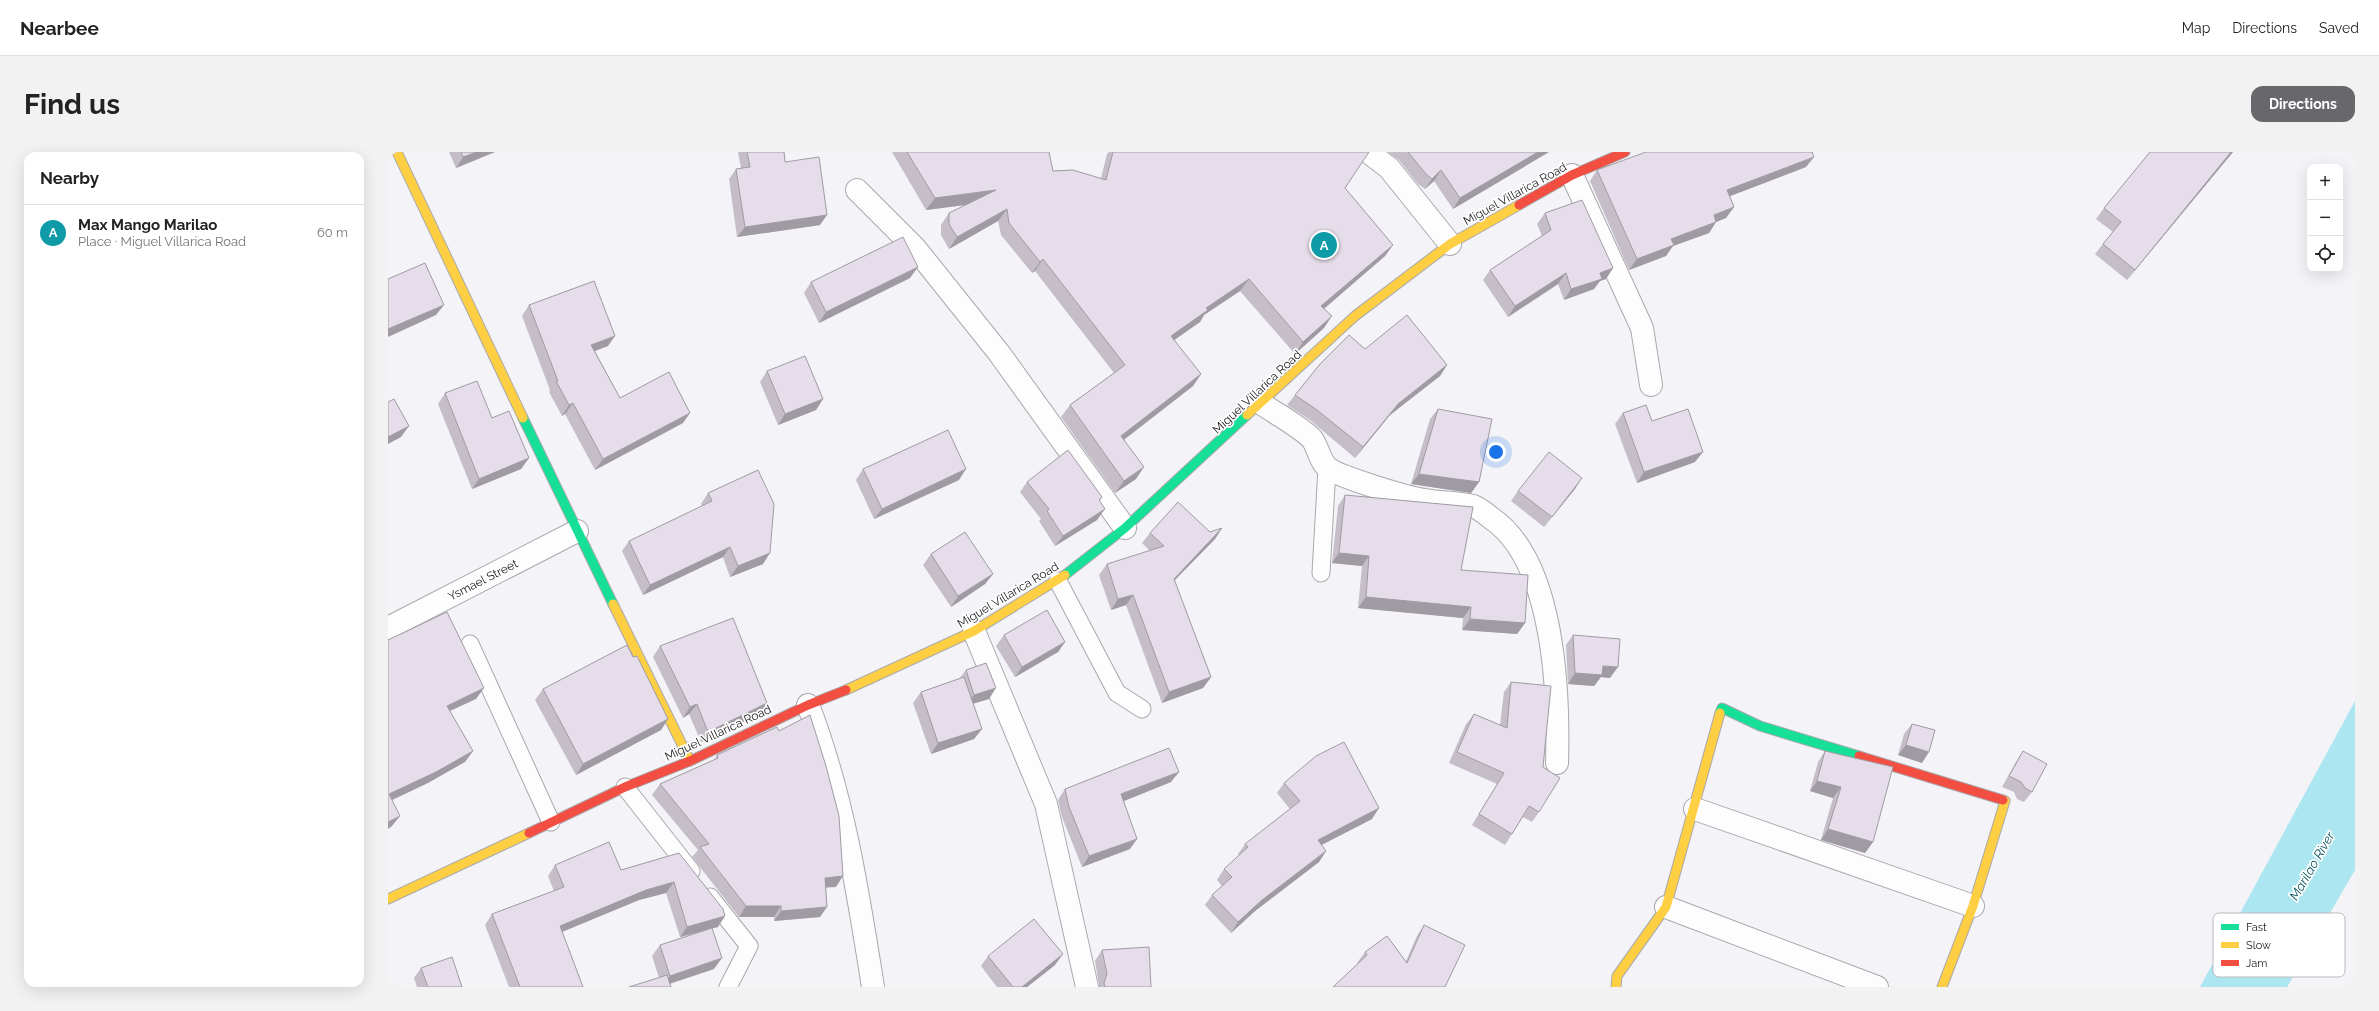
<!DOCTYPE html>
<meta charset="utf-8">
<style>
:root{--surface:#fff;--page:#f2f2f2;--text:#222;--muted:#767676;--line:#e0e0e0;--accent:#67676c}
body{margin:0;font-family:Raleway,sans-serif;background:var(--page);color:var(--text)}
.controls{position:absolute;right:12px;top:12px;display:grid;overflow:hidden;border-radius:8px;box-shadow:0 4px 16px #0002}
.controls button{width:36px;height:36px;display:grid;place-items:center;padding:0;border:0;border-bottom:1px solid var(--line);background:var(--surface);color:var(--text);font:20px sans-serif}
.you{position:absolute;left:1108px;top:300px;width:14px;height:14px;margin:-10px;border:3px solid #fff;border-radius:50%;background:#1a73e8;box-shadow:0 0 0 6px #1a73e833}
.badge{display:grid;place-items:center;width:26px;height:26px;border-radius:50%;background:var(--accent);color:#fff;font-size:13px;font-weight:700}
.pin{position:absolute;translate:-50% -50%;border:2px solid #fff;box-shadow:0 1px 4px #0006}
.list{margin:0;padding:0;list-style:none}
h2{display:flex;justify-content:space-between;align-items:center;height:52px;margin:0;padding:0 16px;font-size:17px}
h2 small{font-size:13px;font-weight:400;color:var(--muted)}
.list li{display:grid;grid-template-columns:26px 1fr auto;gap:12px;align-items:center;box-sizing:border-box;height:56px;padding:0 16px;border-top:1px solid var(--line)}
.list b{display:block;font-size:15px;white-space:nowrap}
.list p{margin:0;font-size:13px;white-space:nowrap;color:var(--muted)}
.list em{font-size:13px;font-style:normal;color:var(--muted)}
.icon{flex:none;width:22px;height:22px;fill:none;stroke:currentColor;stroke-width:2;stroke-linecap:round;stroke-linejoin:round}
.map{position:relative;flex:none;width:1967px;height:835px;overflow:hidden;border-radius:12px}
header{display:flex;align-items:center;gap:24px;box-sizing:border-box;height:56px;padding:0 20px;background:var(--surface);border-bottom:1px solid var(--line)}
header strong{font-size:19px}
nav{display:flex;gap:22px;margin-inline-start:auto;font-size:14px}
.intro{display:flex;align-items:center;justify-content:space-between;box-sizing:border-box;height:96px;padding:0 24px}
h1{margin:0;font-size:28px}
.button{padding:10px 18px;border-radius:12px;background:var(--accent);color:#fff;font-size:14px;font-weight:700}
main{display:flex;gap:24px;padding:0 24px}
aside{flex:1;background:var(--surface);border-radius:12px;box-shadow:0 4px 16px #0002}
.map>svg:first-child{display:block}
</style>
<header>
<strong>Nearbee</strong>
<nav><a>Map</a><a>Directions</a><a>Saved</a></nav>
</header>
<div class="intro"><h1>Find us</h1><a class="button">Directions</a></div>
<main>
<aside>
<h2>Nearby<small></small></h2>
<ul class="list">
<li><span class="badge" style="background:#0f9aa8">A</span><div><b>Max Mango Marilao</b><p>Place · Miguel Villarica Road</p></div><em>60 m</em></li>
</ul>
</aside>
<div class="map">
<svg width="1967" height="835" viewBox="0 0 1967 835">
<rect width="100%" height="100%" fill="#f3f3f8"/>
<!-- water -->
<polygon fill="#ace6f0" points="1967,549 1967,718 1899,835 1812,835"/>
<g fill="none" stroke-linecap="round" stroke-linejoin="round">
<!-- lane casing -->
<g stroke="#a9a9ad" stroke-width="19">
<g id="lane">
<polyline points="933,421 939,316"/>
<polyline points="670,429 729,541 754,557"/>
<polyline points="82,492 163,670"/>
<polyline points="237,635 303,719"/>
<polyline points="322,745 361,794 340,835"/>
</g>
</g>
<!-- street casing -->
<g stroke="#a9a9ad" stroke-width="24">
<g id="street">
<polyline points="980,0 1001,16 1062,92"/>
<polyline points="1184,23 1254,176 1263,233"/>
<polyline points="469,38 527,96 611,201 737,376"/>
<path d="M874 252C887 261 914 276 924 287 930 295 932 310 940 316 951 325 1021 346 1037 348 1053 351 1070 350 1085 354 1091 356 1098 362 1103 366 1167 409 1171 542 1169 611"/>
<polyline points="0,476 189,379"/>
<polyline points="586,479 658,652 699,835"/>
<path d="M420 553C455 643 470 740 485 835"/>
<polyline points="1307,657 1585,754"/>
<polyline points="1278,755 1489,835"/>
</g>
</g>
<!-- fast casing -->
<g stroke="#a9a9ad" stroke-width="11">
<g id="fast">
<polyline points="135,266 225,452"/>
<polyline points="677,423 737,376 859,263"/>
<polyline points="1332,561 1334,556 1372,574 1471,604"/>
</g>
</g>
<!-- slow casing -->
<g stroke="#a9a9ad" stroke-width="11">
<g id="slow">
<polyline points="9,0 135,266"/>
<polyline points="859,263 967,164 1062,92 1131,53"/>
<polyline points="225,452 302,609"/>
<polyline points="458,538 586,479 677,423"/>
<polyline points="0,747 141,681"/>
<polyline points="1228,835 1229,824 1278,755 1332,561"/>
<polyline points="1554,835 1585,754 1617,649 1615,648"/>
</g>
</g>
<!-- jam casing -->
<g stroke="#a9a9ad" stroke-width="11">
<g id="jam">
<polyline points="1131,53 1184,23 1237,0"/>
<polyline points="1471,604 1615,648"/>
<polyline points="141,681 237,635 302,609 420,553 458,538"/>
</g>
</g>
<!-- lane -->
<use href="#lane" stroke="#fdfdfe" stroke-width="17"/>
<!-- street -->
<use href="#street" stroke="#fdfdfe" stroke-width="22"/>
<!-- fast -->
<use href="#fast" stroke="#16e098" stroke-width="9"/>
<!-- slow -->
<use href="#slow" stroke="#ffcf43" stroke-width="9"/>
<!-- jam -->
<use href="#jam" stroke="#f24e42" stroke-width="9"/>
</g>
<!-- wall -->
<g fill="#c5bec8">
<polygon points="61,0 107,0 68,16"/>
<polygon points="350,0 396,0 397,10 432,73 349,85 341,27 348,17 353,16"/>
<polygon points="504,0 661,0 665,19 713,26 719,2 721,0 981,0 957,36 1005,93 997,104 936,157 936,176 907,202 852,139 816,163 812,170 786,188 813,222 805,234 736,288 748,327 727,341 673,265 682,253 726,221 647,119 644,121 613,83 610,69 561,97 553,83 553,73 561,61 578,53 538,58"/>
<polygon points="1000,0 1161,0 1065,57 1046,29 1037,37 1030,32 1011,8"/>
<polygon points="1762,0 1845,0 1739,128 1707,102 1715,92 1725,80 1708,67 1716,56"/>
<polygon points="1418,15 1342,44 1346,55 1338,66 1328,70 1321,81 1285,94 1278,104 1241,118 1202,29 1209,18"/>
<polygon points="1157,61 1225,116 1218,127 1212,129 1206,137 1176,148 1170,132 1120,165 1095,128 1102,118 1154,84 1149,72"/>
<polygon points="522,126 431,171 416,141 423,130"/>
<polygon points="141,153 220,194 207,199 232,246 295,271 207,318 177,262 174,264 161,240 162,238 134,164"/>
<polygon points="977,197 1059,213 1052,224 1002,263 967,306 922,268 899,253 907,243"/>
<polygon points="379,219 435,247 428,258 390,273 372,230"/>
<polygon points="57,241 104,266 141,306 133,317 84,337 50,252"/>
<polygon points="1050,257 1091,330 1083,341 1023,332 1042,267"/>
<polygon points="1235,261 1264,269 1307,310 1249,331 1227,272"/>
<polygon points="475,317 571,328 486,367 468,328"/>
<polygon points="639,330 714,345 712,349 709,368 667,394 651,369 653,367 632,340"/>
<polygon points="1187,337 1156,375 1123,349 1130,339"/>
<polygon points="320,341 375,412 342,425 335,405 255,443 234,399 241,389 314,354 313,352"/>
<polygon points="957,343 1073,418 1137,471 1129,482 1074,478 1075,466 970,456 974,414 944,411 950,354"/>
<polygon points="834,376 827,387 786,429 823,525 815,536 774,551 738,453 723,458 711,423 719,412 762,399 754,391 762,381 822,380"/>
<polygon points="543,402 605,422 597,432 563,455 535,413"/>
<polygon points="616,483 677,490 670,500 627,525 608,494"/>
<polygon points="1185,483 1222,526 1213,525 1206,534 1180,532 1178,493"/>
<polygon points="272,494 379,551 372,562 313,590 301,562 295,566 265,505"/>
<polygon points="245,505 280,567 273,578 188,623 147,548 155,537"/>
<polygon points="578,518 601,547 585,551 594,577 586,587 543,602 525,551 533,540 571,527"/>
<polygon points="1123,530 1151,660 1144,670 1135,665 1124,682 1117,693 1084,673 1109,632 1061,611 1078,572 1086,562 1112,573 1116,540"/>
<polygon points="1524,572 1534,611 1510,603 1516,582"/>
<polygon points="391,579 448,735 438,735 432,765 386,769 386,765 351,765 304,705 310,698 264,643 272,632 326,608 329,603"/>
<polygon points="1437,599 1485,690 1477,701 1433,688 1445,646 1422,639 1430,610"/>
<polygon points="1635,599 1644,640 1636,650 1629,647 1626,640 1614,635 1628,610"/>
<polygon points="783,630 736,649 742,697 694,715 674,665 670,648 677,637"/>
<polygon points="896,631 984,667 933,693 938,699 931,710 867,759 843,781 817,753 824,743 834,734 829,728 836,717 851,704 850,702 857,692 902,657 889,641"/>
<polygon points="291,701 330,775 292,785 278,741 251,748 174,780 195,835 121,835 97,773 104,762 166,739 160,724 167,713 233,718"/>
<polygon points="1036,773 1057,835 970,812 969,811 977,800 1018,809 1029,784"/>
<polygon points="272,793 326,817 282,832 271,826 264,804"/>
<polygon points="714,798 763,835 711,835 711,833 707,809"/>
<polygon points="600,804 667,813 639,835 609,835 593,814"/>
<polygon points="33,816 74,835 29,835 26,826"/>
</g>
<!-- shaded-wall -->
<g fill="#a09ba3">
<polygon points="89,0 107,0 68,16 75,5"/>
<polygon points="1150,0 1161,0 1065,57 1072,46"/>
<polygon points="1843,0 1845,0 1739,128 1747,118"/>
<polygon points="1426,5 1418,15 1332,48 1339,38"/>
<polygon points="1053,18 1046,29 1037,37 1044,27"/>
<polygon points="608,38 600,50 538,58 547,46"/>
<polygon points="1346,55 1338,66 1318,74 1326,63"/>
<polygon points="619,57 610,69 561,97 569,85"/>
<polygon points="439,63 432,73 349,85 357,75"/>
<polygon points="1328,70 1321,81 1285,94 1278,104 1241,118 1249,107 1283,87"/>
<polygon points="1005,93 997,104 925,166 933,154"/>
<polygon points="655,107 647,119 644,121 652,110"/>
<polygon points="530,115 522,126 431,171 438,160"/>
<polygon points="1225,116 1218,127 1212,129 1206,137 1176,148 1183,137 1212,121"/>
<polygon points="1178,121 1170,132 1120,165 1127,154"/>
<polygon points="861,127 852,139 816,163 812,170 775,196 783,184 818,156"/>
<polygon points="56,153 48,163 0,185 0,177"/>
<polygon points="944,164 936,176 907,202 915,190"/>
<polygon points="227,184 220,194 196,203 203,193"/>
<polygon points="1059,213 1052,224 1002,263 967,306 975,295 1010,252"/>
<polygon points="813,222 805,234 725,296 733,284"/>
<polygon points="435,247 428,258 390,273 397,262"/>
<polygon points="185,251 177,262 174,264 181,253"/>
<polygon points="302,261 295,271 207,318 215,307"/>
<polygon points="21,274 13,285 0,292 0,285"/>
<polygon points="1315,300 1307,310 1249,331 1256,320"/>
<polygon points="141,306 133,317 84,337 91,327"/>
<polygon points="756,315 748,327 727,341 736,329"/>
<polygon points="578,317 571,328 486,367 494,357"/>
<polygon points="1031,322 1091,330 1083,341 1023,332"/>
<polygon points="1194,326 1187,337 1156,375 1164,365"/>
<polygon points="717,357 709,368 667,394 675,384"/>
<polygon points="834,376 827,387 778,437 786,427"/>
<polygon points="342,395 335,405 255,443 262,433"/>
<polygon points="382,401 375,412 342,425 350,414"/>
<polygon points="951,401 981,404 974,414 944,411"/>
<polygon points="605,422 597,432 563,455 570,444"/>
<polygon points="745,443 738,453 723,458 730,447"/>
<polygon points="978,445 1083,455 1075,466 970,456"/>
<polygon points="1082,467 1137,471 1129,482 1074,478"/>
<polygon points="677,490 670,500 627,525 634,515"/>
<polygon points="1215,514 1230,515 1222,526 1213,525 1206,534 1180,532 1187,521"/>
<polygon points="823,525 815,536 774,551 781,540"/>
<polygon points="96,536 88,547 51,564 59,554"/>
<polygon points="608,536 601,547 578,554 586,543"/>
<polygon points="379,551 372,562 313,590 320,580"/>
<polygon points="309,552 301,562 295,566 302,555"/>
<polygon points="280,567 273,578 188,623 195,612"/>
<polygon points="594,577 586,587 543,602 550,591"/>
<polygon points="1518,593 1541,600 1534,611 1510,603"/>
<polygon points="85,599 77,610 40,631 0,650 1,642"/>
<polygon points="791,620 783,630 726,653 733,642"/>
<polygon points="1429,629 1453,635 1445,646 1422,639"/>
<polygon points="991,656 984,667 922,699 930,688"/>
<polygon points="12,664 4,674 0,677 0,670"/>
<polygon points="1440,677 1485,690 1477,701 1433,688"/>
<polygon points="749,687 742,697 694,715 701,704"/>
<polygon points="938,699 931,710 867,759 843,781 850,770 874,748"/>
<polygon points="455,724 448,735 430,736 437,726"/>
<polygon points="286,730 278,741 251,748 164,784 172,774 258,738"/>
<polygon points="358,754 393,754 386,765 351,765"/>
<polygon points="439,755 432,765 386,769 393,759"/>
<polygon points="337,764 330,775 292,785 299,775"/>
<polygon points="675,802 667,813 639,835 634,835"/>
<polygon points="334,806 326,817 274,834 282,824"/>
</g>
<!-- building -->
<g fill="#e5dde9" stroke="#a09ba3">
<polygon points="73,0 89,0 75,5"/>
<polygon points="359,0 396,0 397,10 431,5 439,63 357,75 348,17 362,15"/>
<polygon points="519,0 661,0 665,19 685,18 718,28 725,0 981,0 957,36 1005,93 933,154 944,164 915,190 861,127 818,156 820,158 783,184 813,222 733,284 756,315 736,329 682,253 737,213 655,107 652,110 621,71 619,57 569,85 561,72 561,61 608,38 547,46"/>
<polygon points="1020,0 1150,0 1072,46 1053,18 1044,27 1038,22"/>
<polygon points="1258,0 1424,0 1426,5 1339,38 1346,55 1326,63 1328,70 1283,87 1286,93 1249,107 1209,18"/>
<polygon points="1762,0 1843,0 1747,118 1715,92 1733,70 1716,56"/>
<polygon points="1194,48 1225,116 1212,121 1214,127 1183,137 1178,121 1127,154 1102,118 1163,78 1157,61"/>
<polygon points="515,85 530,115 438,160 423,130"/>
<polygon points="37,111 56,153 0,177 0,127"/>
<polygon points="206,129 227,184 203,193 232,246 281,220 302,261 215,307 185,251 181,253 168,229 170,229 141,153"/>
<polygon points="1019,163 1059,213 1010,252 975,295 929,258 907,243 932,212 961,183 977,197"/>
<polygon points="417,204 435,247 397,262 379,219"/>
<polygon points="89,229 104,266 121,259 141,306 91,327 57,241"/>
<polygon points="6,247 21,274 0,285 0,250"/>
<polygon points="1258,253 1264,269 1300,257 1315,300 1256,320 1235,261"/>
<polygon points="1050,257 1104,267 1091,330 1031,322"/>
<polygon points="560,278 578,317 494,357 475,317"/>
<polygon points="680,298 714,345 711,348 717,357 675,384 659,359 661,357 639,330"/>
<polygon points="1161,300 1194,326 1164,365 1130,339"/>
<polygon points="370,318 386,352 382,401 350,414 342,395 262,433 241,389 324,349 320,341"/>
<polygon points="957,343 1085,355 1073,418 1140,423 1137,471 1082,467 1083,455 978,445 981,404 951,401"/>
<polygon points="790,350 822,380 834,376 786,427 823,525 781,540 745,443 730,447 719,412 776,394 762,381"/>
<polygon points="577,380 605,422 570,444 543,402"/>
<polygon points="659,458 677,490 634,515 616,483"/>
<polygon points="59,460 96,536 59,554 85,599 48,620 1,642 12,664 0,670 0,488"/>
<polygon points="345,466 379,551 320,580 309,552 302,555 272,494"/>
<polygon points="1185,483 1232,487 1230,515 1215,514 1214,523 1187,521"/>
<polygon points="239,493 245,505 249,504 280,567 195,612 155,537"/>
<polygon points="598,511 608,536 586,543 578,518"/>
<polygon points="576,525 594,577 550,591 533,540"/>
<polygon points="1123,530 1163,534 1155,615 1172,626 1151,660 1141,654 1124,682 1091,662 1116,621 1069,600 1086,562 1119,576"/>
<polygon points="422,563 438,614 451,664 455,724 437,726 439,755 393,759 393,754 358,754 312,695 321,692 272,632 330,606 329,603 389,575 391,579"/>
<polygon points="1524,572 1547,578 1541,600 1518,593"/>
<polygon points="956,590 991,656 930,688 938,699 874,748 850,770 824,743 844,725 836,717 860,695 857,692 912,649 896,631 928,604"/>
<polygon points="781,596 791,620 733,642 749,687 701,704 681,655 677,637"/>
<polygon points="1437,599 1505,615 1485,690 1440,677 1453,635 1429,629"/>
<polygon points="1635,599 1659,612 1644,640 1637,636 1633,630 1621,624"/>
<polygon points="221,690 233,718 291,701 335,757 337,764 299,775 286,730 258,738 172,774 195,835 132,835 104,762 176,735 167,713"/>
<polygon points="646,767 675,802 634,835 625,835 600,804"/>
<polygon points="1036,773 1077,793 1057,835 945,835 979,803 977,800 999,784 1019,811"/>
<polygon points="324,776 334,806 282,824 272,793"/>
<polygon points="761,795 763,835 717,835 716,831 719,822 714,798"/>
<polygon points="64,805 74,835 40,835 33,816"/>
<polygon points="279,823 283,835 241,835"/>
</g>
<g text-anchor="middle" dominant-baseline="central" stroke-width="3.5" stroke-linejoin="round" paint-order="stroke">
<!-- street labels -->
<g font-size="12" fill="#1c1c20" stroke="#fff">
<text transform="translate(1127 42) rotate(-29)">Miguel Villarica Road</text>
<text transform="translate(869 240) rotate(-43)">Miguel Villarica Road</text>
<text transform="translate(95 428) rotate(-27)">Ysmael Street</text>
<text transform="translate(620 443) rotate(-31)">Miguel Villarica Road</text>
<text transform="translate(330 581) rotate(-25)">Miguel Villarica Road</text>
</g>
<!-- water labels -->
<g font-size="13" font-style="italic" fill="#06535b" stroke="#fff">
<text transform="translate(1924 714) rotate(-60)">Marilao River</text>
</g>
</g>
<!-- legend -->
<rect x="1825" y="761" width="132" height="64" rx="6" fill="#fff" stroke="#bbbbbc" stroke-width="1"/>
<rect x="1833" y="772" width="18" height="6" fill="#16e098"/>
<rect x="1833" y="790" width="18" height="6" fill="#ffcf43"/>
<rect x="1833" y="808" width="18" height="6" fill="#f24e42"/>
<g font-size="11" fill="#1c1c20">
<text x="1858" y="779">Fast</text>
<text x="1858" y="797">Slow</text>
<text x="1858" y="815">Jam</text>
</g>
</svg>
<div class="controls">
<button>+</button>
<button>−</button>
<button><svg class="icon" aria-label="locate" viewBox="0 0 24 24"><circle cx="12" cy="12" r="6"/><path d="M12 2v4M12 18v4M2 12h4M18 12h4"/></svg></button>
</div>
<div class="you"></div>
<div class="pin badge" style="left:936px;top:93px;background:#0f9aa8">A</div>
</div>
</main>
